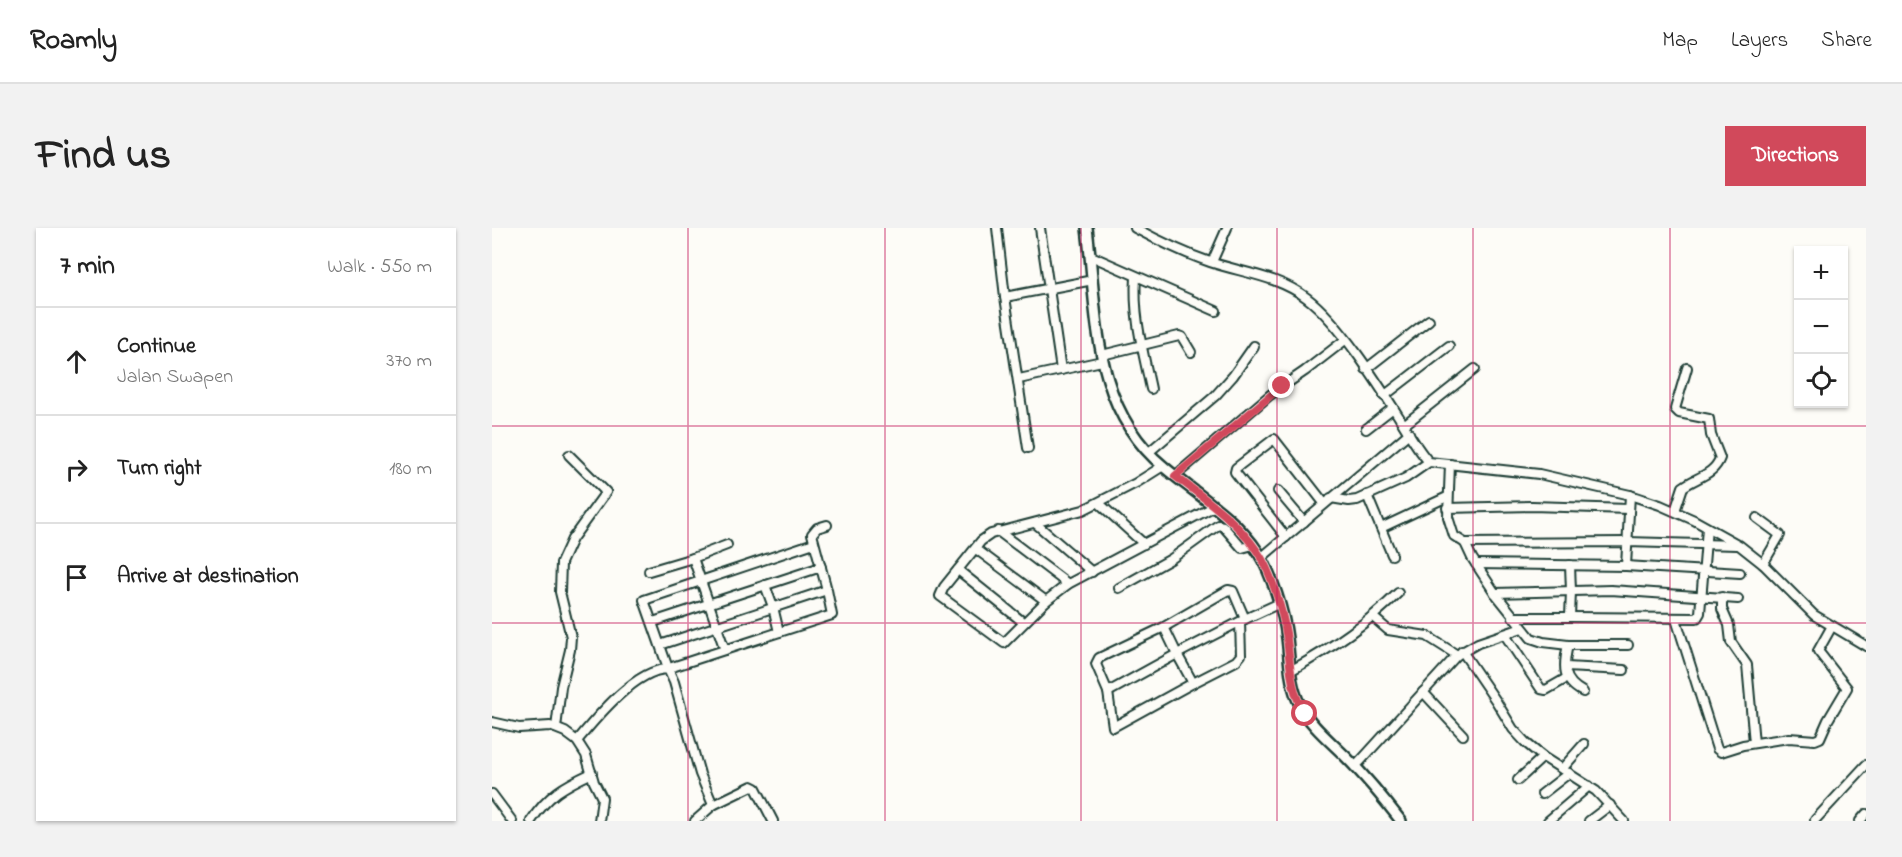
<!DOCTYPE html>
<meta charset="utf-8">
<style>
:root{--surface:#fff;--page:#f2f2f2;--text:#222;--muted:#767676;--line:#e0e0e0;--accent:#d1495b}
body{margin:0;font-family:"Indie Flower",sans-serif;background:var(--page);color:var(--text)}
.controls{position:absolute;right:18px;top:18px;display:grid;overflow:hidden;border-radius:0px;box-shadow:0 2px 4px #0004}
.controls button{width:54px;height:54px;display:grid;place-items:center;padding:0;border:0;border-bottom:2px solid var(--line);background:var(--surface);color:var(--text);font:30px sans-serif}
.stop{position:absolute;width:18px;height:18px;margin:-14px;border:4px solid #d1495b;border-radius:50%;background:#fff}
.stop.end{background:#d1495b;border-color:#fff;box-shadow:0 2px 6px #0008}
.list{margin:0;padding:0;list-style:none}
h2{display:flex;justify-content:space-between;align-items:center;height:78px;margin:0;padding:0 24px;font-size:26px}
h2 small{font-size:20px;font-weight:400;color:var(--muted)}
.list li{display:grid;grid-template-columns:39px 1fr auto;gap:18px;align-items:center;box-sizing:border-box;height:108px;padding:0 24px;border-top:2px solid var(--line)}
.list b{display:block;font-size:22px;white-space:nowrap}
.list p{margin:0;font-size:20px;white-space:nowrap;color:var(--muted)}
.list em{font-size:20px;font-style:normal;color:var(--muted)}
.icon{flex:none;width:33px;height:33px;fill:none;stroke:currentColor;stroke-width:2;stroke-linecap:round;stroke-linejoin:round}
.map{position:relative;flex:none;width:1374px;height:593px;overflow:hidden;border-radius:0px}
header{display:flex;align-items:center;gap:36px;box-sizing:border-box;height:84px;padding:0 30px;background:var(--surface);border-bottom:2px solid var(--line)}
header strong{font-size:28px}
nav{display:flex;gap:33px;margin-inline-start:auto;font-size:21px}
.intro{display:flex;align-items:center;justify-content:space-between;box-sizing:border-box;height:144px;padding:0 36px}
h1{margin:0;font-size:42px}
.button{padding:15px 27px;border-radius:0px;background:var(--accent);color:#fff;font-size:21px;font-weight:700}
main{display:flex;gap:36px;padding:0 36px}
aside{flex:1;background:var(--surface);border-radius:0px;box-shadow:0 2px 4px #0004}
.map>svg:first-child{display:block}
</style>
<header>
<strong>Roamly</strong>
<nav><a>Map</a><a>Layers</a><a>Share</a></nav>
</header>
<div class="intro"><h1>Find us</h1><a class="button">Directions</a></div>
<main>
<aside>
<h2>7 min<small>Walk · 550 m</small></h2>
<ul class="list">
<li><svg class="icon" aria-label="ahead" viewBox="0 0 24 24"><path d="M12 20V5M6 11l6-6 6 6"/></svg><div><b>Continue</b><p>Jalan Swapen</p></div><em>370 m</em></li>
<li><svg class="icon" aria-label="right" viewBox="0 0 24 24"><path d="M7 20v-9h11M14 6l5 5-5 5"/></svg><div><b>Turn right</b></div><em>180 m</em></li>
<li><svg class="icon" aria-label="arrive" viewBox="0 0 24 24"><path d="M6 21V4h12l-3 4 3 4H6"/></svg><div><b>Arrive at destination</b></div></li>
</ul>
</aside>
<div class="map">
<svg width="1374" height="593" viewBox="0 0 1374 593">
<rect width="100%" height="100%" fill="#fdfcf7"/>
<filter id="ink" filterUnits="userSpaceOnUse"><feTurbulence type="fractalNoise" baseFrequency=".0167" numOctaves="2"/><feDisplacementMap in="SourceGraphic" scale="12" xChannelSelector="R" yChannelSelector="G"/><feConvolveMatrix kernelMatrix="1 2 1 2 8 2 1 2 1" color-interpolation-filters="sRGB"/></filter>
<g filter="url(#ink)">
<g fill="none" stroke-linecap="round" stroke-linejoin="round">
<!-- minor casing -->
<g stroke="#1f3d34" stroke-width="12">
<g id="minor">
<polyline points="505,0 513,69 536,220"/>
<polyline points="548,0 569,142"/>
<path d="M643 0C667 13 692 25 718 34 751 45 786 48 815 70 847 94 885 154 907 189 916 204 925 221 937 234L1047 246 1138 267 1168 277 1202 292 1247 317 1271 336 1322 387 1374 418"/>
<polyline points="599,28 724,83"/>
<polyline points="720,34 735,0"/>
<path d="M644 49C641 88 651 123 659 161"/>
<polyline points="513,69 601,52"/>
<polyline points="610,127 687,108 690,109 699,124"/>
<polyline points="874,141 937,92"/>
<polyline points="527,151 610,133"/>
<polyline points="892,168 957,118"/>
<polyline points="912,197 983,141"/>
<polyline points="874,201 901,180"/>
<polyline points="657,224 723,168 741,148 762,118"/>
<path d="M958 236 956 289 962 308 973 315 980 330 1003 365 1039 410 1051 414 1076 417C1071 438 1070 453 1091 464"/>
<polyline points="671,238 644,255 591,282 499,306 489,313 452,359 448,368 512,415 554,373 576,356 723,278"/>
<polyline points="683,248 778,167 813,143 853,112"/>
<polyline points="786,263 812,294"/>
<polyline points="875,267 900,327"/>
<polyline points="839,270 857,273 865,272 914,250 937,234"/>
<polyline points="607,275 652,316"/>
<polyline points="955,280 1040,278 1137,281"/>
<path d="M1183 283 1191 259C1204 249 1222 247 1228 230L1219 207 1217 191 1187 185 1183 181 1195 140"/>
<polyline points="1265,290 1288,307 1271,336"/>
<polyline points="543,295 600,344"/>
<polyline points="889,300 955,269"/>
<polyline points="506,303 576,356"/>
<polyline points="794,309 743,244 744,240 782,211 832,275"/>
<polyline points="973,315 1135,314 1245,317"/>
<polyline points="484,321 554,373"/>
<polyline points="769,330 917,205"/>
<polyline points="984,336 1134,338 1248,345"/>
<polyline points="1134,338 1138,267"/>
<polyline points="466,342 531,394"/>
<polyline points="157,343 201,330"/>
<polyline points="273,357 281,379 287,404"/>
<polyline points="627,360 679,331 726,297 731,298 750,320 761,317"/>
<polyline points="1003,365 1119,362 1246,371"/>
<polyline points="1230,369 1230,381 1237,397 1239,414 1255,437 1262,515"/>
<polyline points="881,389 896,402 935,408 965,427"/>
<polyline points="1021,389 1078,389 1079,363 1078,337"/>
<polyline points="1078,389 1205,390 1208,385 1215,300"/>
<polyline points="753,391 788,375"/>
<polyline points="1184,391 1225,521 1229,524 1251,517 1297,510 1323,512 1328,510 1336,492 1355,460 1326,423 1340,398"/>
<polyline points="161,394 329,339"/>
<polyline points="672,399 685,426 753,391 741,363 736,362 672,399 607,430 604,436 616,464 685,426 701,455 744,433 749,427 748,394"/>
<polyline points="1013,407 1049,461 1054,462 1075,450"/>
<polyline points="168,417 335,362"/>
<polyline points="1076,417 1136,417"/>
<polyline points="233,422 201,330 235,317"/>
<polyline points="970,423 1004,473 1021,501 1034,515 1051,529 1104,563 1132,593"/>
<polyline points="1074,439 1132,442"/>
<polyline points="176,440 152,372 322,315"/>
<polyline points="174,441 340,387 335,362 320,306 325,300 335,297"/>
<path d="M798 443C838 421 874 397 906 365"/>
<polyline points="616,464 621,499 701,455"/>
<polyline points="931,464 971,507"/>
<polyline points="0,494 27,500 58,498 73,504 85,513 94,527 102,554 110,570 107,593"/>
<polyline points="64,500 69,459 78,422 79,409 68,364 69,335 80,311 114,264 77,227"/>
<path d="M85 513C104 490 144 441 176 441L182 454 208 546 221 577"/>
<polyline points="863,539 965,427 986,415 1030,400"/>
<polyline points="1070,541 1092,516"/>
<polyline points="1026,552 1051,529"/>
<polyline points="0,566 20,593"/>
<polyline points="1050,566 1077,545"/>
<polyline points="1323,592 1374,537"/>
<path d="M39 593C56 567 72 558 100 545"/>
<polyline points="203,593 221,577 260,558 264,560 281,593"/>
<polyline points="1056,593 1097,558"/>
<polyline points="1097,593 1118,577"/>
<polyline points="1368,593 1374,586"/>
</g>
</g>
<!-- major casing -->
<g stroke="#1f3d34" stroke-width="14">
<path id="major" d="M595 0C606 86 599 179 672 239 704 266 743 289 766 324 780 346 792 385 795 410 798 433 797 456 808 477 818 497 837 512 853 528 873 548 892 571 909 593"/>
</g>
<!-- minor -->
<use href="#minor" stroke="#fdfcf7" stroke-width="8"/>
<!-- major -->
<use href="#major" stroke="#fdfcf7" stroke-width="9"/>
</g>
</g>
<g fill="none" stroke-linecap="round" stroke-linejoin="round" filter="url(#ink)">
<!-- route -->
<path stroke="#d1495b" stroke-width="8" d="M790 158 683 248C712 270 744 292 765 323 779 343 790 381 794 405 799 434 797 461 813 486"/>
</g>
<!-- grid -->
<path fill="none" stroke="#c2185b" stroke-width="1.5" stroke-opacity="0.55" d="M196 0V593M393 0V593M589 0V593M785 0V593M981 0V593M1178 0V593M0 198H1374M0 395H1374"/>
</svg>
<div class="controls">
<button>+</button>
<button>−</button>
<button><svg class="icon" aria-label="locate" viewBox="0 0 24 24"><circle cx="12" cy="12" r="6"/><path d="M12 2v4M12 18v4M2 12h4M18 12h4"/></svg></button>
</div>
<div class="stop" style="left:813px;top:486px"></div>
<div class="stop end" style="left:790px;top:158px"></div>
</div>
</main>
